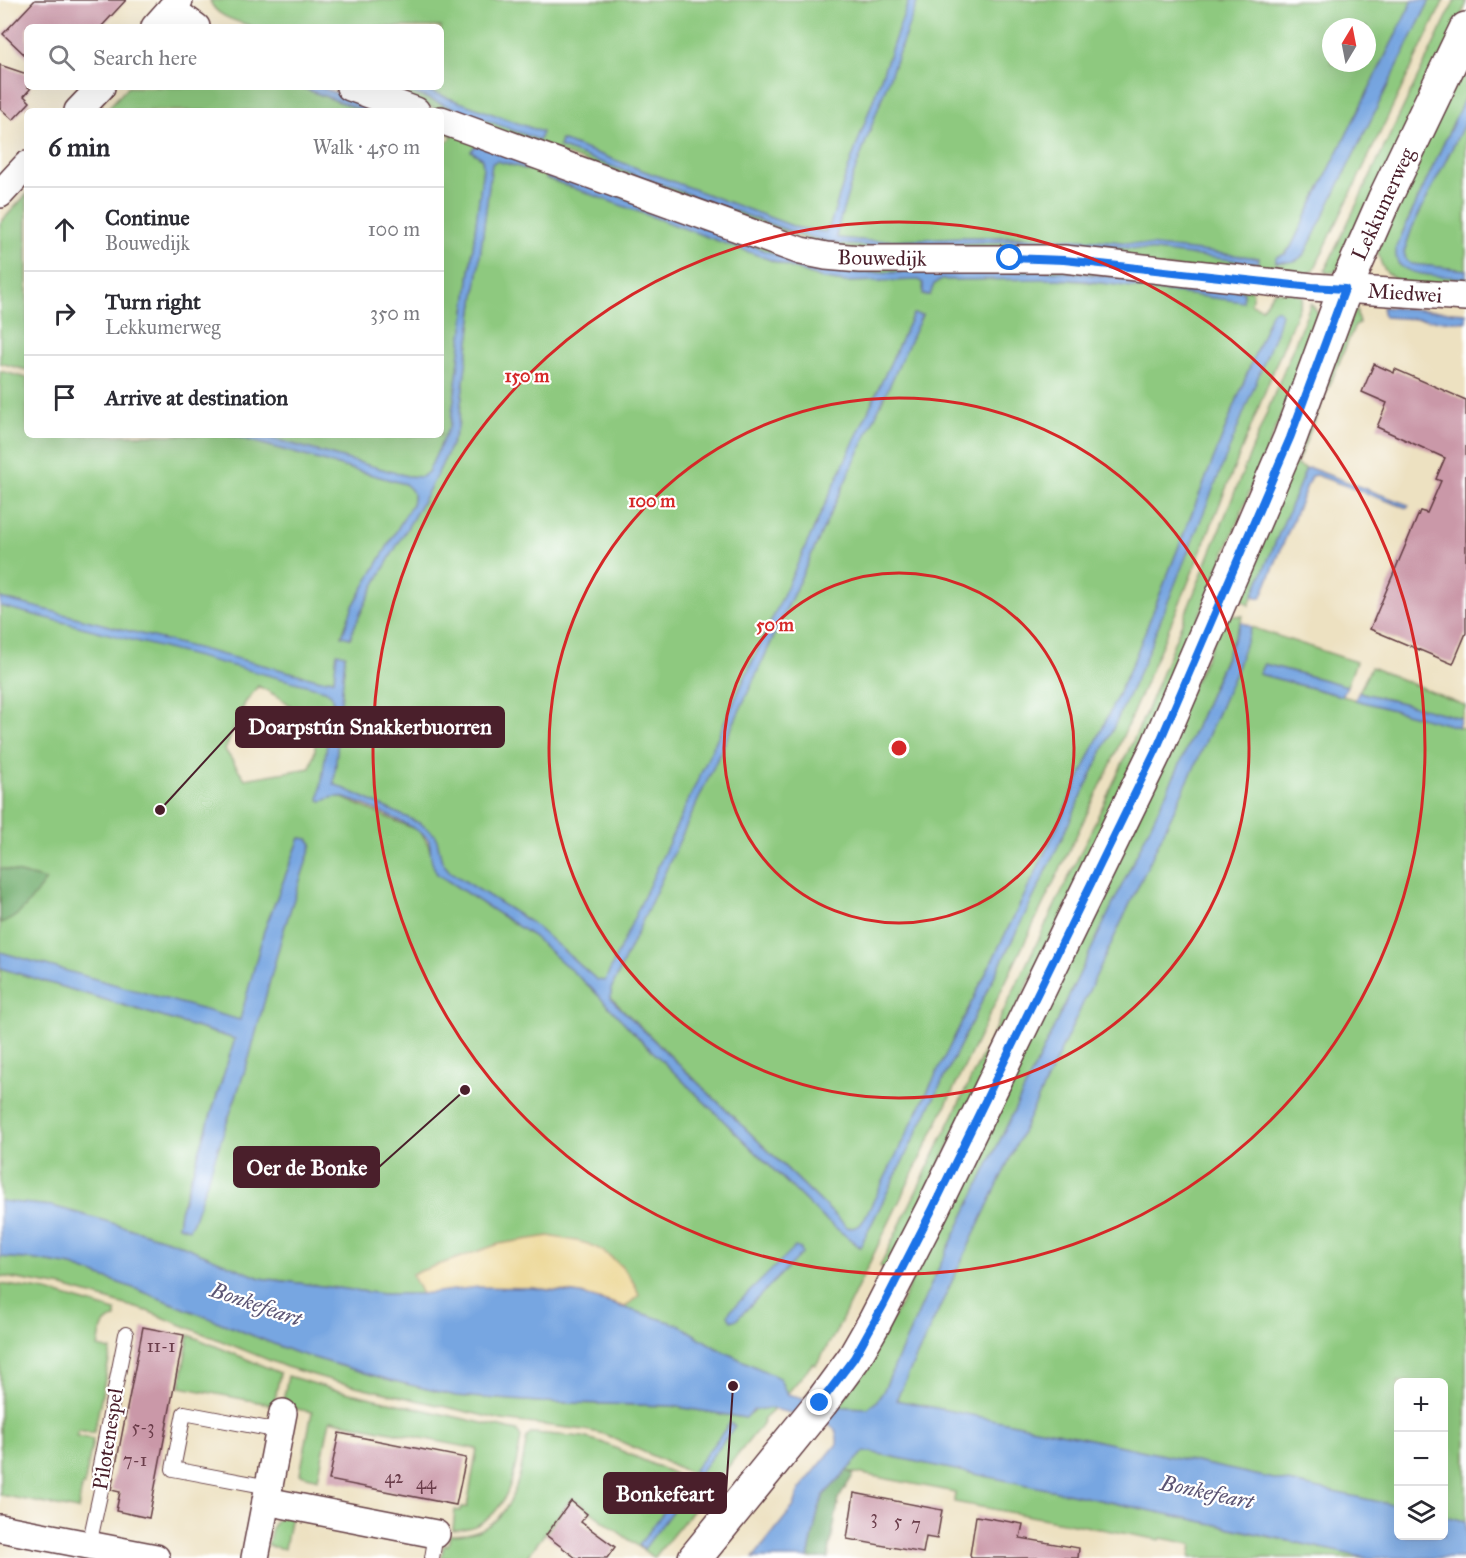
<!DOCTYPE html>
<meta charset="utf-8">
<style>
:root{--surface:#fff;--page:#f7f7f7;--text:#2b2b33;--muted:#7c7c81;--line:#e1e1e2}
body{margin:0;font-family:"IM FELL Great Primer",serif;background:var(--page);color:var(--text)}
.controls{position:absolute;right:18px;bottom:18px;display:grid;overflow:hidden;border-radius:9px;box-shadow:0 6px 24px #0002}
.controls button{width:54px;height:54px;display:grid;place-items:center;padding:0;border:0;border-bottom:2px solid var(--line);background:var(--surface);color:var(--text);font:30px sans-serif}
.compass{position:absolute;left:1322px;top:18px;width:54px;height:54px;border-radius:50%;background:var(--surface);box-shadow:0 6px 24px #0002;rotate:10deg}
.stop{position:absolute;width:18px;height:18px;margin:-14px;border:4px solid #1a73e8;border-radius:50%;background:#fff}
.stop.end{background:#1a73e8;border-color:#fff;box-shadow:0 2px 6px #0008}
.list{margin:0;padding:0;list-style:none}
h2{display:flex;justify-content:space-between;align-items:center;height:78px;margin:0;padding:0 24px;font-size:26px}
h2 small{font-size:20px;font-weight:400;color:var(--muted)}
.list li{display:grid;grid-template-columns:39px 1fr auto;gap:18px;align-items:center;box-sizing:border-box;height:84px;padding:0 24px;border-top:2px solid var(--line)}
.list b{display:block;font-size:22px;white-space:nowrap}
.list p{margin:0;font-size:20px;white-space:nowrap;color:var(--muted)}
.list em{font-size:20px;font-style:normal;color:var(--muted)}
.icon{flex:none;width:33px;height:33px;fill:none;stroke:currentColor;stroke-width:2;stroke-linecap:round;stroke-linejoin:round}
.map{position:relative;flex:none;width:1466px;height:1558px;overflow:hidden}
.search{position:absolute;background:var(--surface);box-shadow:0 6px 24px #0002;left:24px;top:24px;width:420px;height:66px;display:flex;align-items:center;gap:15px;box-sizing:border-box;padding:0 21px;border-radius:9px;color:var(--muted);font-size:22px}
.panel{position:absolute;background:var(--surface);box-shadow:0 6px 24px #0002;left:24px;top:108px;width:420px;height:330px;border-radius:9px}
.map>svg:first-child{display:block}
</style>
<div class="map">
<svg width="1466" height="1558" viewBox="0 0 1466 1558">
<rect width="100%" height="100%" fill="#fff"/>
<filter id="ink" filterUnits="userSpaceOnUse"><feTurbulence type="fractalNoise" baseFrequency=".0167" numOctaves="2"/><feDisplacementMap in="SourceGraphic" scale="12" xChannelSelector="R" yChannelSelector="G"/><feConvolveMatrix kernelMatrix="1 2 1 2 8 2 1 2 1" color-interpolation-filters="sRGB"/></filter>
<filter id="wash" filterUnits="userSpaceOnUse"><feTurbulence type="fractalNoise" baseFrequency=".008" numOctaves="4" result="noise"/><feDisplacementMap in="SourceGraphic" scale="24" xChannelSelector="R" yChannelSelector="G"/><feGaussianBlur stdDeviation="1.35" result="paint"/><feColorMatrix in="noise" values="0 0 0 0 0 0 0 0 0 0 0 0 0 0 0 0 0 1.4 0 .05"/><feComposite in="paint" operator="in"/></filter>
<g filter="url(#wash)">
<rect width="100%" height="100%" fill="#ede1c1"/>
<!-- green -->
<g fill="#8ec97f" stroke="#6c7455" stroke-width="1.5" fill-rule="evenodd">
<path d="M210 0H909L845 178 830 225 825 232 798 228 561 140 559 147 798 234 839 244 870 246 1018 241 1112 246 1258 262 1259 258 1018 236 870 241 837 238V230L852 179 918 0H1413L1291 247 1276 262C1289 262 1298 263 1306 251L1430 0H1444L1314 270 1306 275 829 248 375 87H397L539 139 542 132 418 87H441V27H254C240 22 214 17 210 0ZM1331 27H1367V63H1331Z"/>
<polygon points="1455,0 1466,0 1466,5 1343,262 1335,272 1326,273 1325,270"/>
<path d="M1466 52V95L1403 231C1398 243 1394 251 1399 265L1423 274 1466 278V291C1442 288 1396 291 1383 267 1380 262 1379 255 1377 249Z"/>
<polygon points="128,87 300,87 364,111 105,111"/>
<polygon points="1466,120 1466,270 1411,264 1406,260 1404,252 1412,228"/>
<path d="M441 126 804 259 820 263 859 266 1011 265 1064 267 1250 286 1253 293 1251 304 1262 308 1274 291 1295 293 1303 297 1184 593 1111 764 836 1332 816 1365 813 1363 787 1394 779 1378 716 1348 679 1325 580 1294 533 1288 478 1287 422 1294H383L260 1278 174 1242 102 1220 52 1206 0 1201V968L235 1039 180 1212 178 1226 189 1228 193 1222 249 1058 283 932 312 844 308 839 300 838 264 931 240 1021 0 952V606L325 689 331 694 333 702 320 800 322 801 334 797H340L419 831C433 845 429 857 437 874L533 936 591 988 638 1037 822 1217 860 1247 1044 876 1143 664 1281 314 1279 311H1272L1134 660 1036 872 869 1210C863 1220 861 1231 847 1227L611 998V989L922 315 913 314 608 975 605 981 597 980 532 923 450 872 442 862 436 836 421 824 334 784 345 655 337 654 334 679 321 680 0 598V371L27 378V435H230L405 484C413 490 415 495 412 504L353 606 342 635 350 638C378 564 431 502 458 427L492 163 497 161 529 170 531 164 476 146 471 151 482 158 483 167 454 400 450 425 428 472 422 477 407 476 260 435H441V140L447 142 453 136 441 131ZM549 170 790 260 845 273 931 271H1058L1114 275 1244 291 1243 301 1111 284 1056 279 942 280 934 284 930 295H923V283L919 280 844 282 820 278 546 178ZM258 686C283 698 310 715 315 745 316 752 312 762 310 768L245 779 225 750 245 703Z"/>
<polygon points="27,194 27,370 0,363 0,223"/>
<polygon points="1311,303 1318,313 1286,403 1156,722 888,1271 880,1266 1089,835 1144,717"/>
<polygon points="1356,307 1359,324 1354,327 1296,465 1306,469 1249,605 1240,599 1236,593"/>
<polygon points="1226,615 1243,616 1180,764 934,1278 883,1392 876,1402 868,1408 839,1407 901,1304"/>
<polygon points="1251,627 1356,662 1347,686 1264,664 1259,674 1466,729 1466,1521 1444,1516 1444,1382 1398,1382 1398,1506 1080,1437 896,1400 1199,757 1237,668"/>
<polygon points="1371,667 1466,706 1461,718 1359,692"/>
<path d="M0 1257 37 1260 72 1266 136 1289 294 1352 386 1379 456 1396 540 1402 671 1406 745 1418C753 1410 763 1406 775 1409L763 1420 764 1422 711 1488 695 1475 604 1434 585 1430 502 1420 334 1381 286 1367 147 1311 63 1287 0 1276Z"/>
<path d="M0 1284 47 1291 116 1311V1318C100 1320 101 1333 98 1347L111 1350 94 1433 78 1430 77 1436 93 1439 84 1486H82L78 1510 0 1495Z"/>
<polygon points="189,1335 280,1373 274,1405 180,1387"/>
<path d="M288 1376 332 1389 517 1431 521 1437C514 1479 505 1529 453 1530L455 1510 460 1511 462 1507H467L477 1449 330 1420 318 1479 300 1474 312 1412 282 1406Z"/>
<path d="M532 1433 583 1437 601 1442 682 1477 707 1493 654 1558 572 1498 526 1558H441L444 1545H448L450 1535C510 1536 519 1486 527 1437Z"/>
<polygon points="865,1451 1186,1518 1366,1558 1190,1558 1192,1544 1161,1538 1160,1540 954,1502 955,1492 846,1471"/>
<path d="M291 1515 285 1549 268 1546C272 1528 270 1518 291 1515Z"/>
</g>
<!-- forest -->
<g fill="#72ad6e" stroke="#5e664c" stroke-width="1.5">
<path d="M0 868 46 880C34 895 20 920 0 923Z"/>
<polygon points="846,1471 854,1474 839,1498 828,1558 808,1558 818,1511 824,1495"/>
</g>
<!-- sand -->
<path fill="#eeda9e" stroke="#9c7c64" stroke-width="1.5" d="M549 1236C562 1239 578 1240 591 1245 611 1254 632 1273 639 1295L625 1307C610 1302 595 1297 580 1294 528 1284 475 1288 422 1294L412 1274 499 1244Z"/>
<!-- water -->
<g fill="#77a6e1" stroke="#606286" stroke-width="1.5">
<polygon points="909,0 918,0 852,179 837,230 837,238 870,241 962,237 1061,238 1113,241 1259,258 1258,263 1112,246 1018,241 870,246 839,244 798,234 559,147 561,140 798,228 825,232 830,225 845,178"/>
<path d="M1413 0H1430L1306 251C1298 264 1289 262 1276 262V257L1285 254 1291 247Z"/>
<polygon points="300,87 320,87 385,111 364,111"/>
<polygon points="397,87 418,87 542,132 539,140"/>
<path d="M1466 95V120L1412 228 1404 252 1406 260 1411 264 1466 270V278C1450 276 1411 277 1400 265 1395 261 1396 253 1396 247Z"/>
<path d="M476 145 531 164 530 170 497 161 492 163 458 427C431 502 378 564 350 638L342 636 353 606 412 504C415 494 413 490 405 484L230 435H260L407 476 422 477 428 472 450 425 454 400 483 167 482 158 471 151Z"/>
<polygon points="549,170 790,260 845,273 1058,271 1244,291 1243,302 1086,281 1056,279 942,280 934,284 930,295 923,295 923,283 919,280 844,282 820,278 546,178"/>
<polygon points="1382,307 1466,313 1466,322 1384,317"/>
<path d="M1275 310H1279L1281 314 1276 332 1143 664 1044 876 860 1247 822 1217 638 1037 591 988 533 936 437 874C435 869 431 863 431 857 430 851 431 845 428 839 419 827 356 800 340 797 334 796 328 799 322 801L319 800 333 702 331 694 325 690 0 606V598L321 680 334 679 337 653 345 655 334 784 421 824 436 836 442 862 450 872 532 923 597 980 605 981 913 314 922 315 611 989V999L847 1227C861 1231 863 1220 869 1210L1036 872 1134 660 1272 311Z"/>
<polygon points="1310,468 1409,505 1407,508 1316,475 1311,476 1261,598 1253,596 1306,469"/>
<path d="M1241 622 1251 627 1237 668 1199 757 896 1400 1080 1437 1398 1506V1536H1444V1516L1466 1521V1558H1366L1186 1518 865 1451 824 1495 818 1511 808 1558H753L794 1506 799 1490 837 1444C838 1433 835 1428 826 1422L770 1408 753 1410 746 1418 671 1406 540 1402 456 1396 386 1379 294 1352 136 1289 72 1266 37 1260 0 1257V1201L52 1206 102 1220 174 1242 260 1278 383 1294H422L478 1287 533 1288 580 1294 679 1325 716 1348 779 1378 787 1394 839 1407 868 1408 876 1402 883 1392 934 1278 1180 764Z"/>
<polygon points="1264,664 1347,686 1342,696 1259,674"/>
<polygon points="1359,692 1461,718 1458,727 1355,700"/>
<polygon points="300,838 308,839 312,844 283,932 249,1058 193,1222 189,1229 178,1226 180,1212 235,1039 0,968 0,952 240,1020 264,931"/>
<polygon points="795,1247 801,1249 802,1253 737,1319 731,1321 728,1315 730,1311"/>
<polygon points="730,1423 735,1426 698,1475 693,1471"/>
<polygon points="685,1483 691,1486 644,1549 639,1545"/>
</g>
<g id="blocks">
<!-- building -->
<g fill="#ca98a8">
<polygon points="35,0 126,0 101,27 27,27 27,57 3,34"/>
<polygon points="0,65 27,74 27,87 31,88 24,96 30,102 13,120 0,108"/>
<polygon points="1374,364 1394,373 1395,369 1466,400 1466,633 1453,664 1370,629 1420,511 1427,513 1441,481 1436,479 1445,458 1377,427 1387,403 1362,392"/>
<polygon points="143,1327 184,1335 149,1518 116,1511 120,1492 111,1490"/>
<polygon points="339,1433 466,1458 456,1505 329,1480"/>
<polygon points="854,1493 942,1510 937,1539 926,1537 923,1553 847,1539"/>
<polygon points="571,1501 587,1514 581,1522 615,1547 607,1558 576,1558 546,1535"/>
<polygon points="976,1516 1023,1524 1020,1538 1079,1548 1078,1558 971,1558 970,1555"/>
</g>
</g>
</g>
<g filter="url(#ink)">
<use href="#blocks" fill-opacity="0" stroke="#623c42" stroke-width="1.5"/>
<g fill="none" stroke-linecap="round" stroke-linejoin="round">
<!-- service casing -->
<g stroke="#623c42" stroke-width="16">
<g id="service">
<polyline points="269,1487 173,1469 184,1413 280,1431"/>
<polyline points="89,1545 101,1490 99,1470 126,1334"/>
<polyline points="432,1558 436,1534"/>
</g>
</g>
<!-- minor casing -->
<g stroke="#623c42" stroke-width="30">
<g id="minor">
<polyline points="171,9 196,27"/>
<polyline points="155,27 179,0"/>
<polyline points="350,87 416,111"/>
<polyline points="78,111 101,87"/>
<polyline points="441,120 801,251 826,256 860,259 1064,259 1312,287 1466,297"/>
<polyline points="0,194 27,165"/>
<polyline points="266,1501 436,1534"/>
<polyline points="0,1528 156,1558"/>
<polyline points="255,1558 283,1413"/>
</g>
</g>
<!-- secondary casing -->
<g stroke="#623c42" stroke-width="36">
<polyline id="secondary" points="695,1558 821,1403 854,1358 874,1323 932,1210 1157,748 1290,438 1345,289 1384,200 1466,29"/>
</g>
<!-- service -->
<use href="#service" stroke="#fff" stroke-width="14"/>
<!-- minor -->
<use href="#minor" stroke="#fff" stroke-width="27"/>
<!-- secondary -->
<use href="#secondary" stroke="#fff" stroke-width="33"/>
</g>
</g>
<g fill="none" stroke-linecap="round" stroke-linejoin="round" filter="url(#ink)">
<!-- route -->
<polyline stroke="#1a73e8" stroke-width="8" points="820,1403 854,1358 884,1304 932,1210 1157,748 1290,438 1345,289 1312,287 1064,260 1010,258"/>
</g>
<!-- distance rings -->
<g fill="none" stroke="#d62828" stroke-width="3">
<circle cx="899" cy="748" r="175"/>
<circle cx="899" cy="748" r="350"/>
<circle cx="899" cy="748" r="526"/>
</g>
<g text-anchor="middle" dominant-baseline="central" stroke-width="4.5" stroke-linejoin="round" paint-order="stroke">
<!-- number labels -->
<g font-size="18" fill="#6a3d4a">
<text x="161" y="1346">11-1</text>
<text x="143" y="1427">5-3</text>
<text x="135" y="1460">7-1</text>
<text x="394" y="1477">42</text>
<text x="426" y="1483">44</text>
<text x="874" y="1517">3</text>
<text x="898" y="1521">5</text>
<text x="916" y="1524">7</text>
</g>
<!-- street labels -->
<g font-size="21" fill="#4a1f2b" stroke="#fff">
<text transform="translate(1383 204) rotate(-65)">Lekkumerweg</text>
<text transform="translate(882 258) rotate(1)">Bouwedijk</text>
<text transform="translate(1405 293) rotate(4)">Miedwei</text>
<text transform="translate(108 1439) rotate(-81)">Pilotenespel</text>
</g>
<!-- water labels -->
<g font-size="22" font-style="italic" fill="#5c5574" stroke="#fff">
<text transform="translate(256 1304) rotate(19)">Bonkefeart</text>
<text transform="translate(1207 1492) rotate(12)">Bonkefeart</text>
</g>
</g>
<circle cx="899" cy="748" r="9" fill="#d62828" stroke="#fff" stroke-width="3"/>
<g font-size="18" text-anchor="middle" font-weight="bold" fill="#d62828" stroke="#fff" stroke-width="4.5" stroke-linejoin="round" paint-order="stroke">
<text x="527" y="382">150 m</text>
<text x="652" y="507">100 m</text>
<text x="775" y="631">50 m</text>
</g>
<!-- callouts -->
<path fill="none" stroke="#4a1f2b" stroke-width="2" d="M160 810L236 727M465 1090L379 1167M733 1386L726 1493"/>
<g fill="#4a1f2b" stroke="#fff" stroke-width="2">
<circle cx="160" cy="810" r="6"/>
<circle cx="465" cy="1090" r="6"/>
<circle cx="733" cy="1386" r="6"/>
</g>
<g fill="#4a1f2b" stroke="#4a1f2b" stroke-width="2">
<rect x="236" y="707" width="268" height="40" rx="6"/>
<rect x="234" y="1147" width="145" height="40" rx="6"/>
<rect x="604" y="1473" width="122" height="40" rx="6"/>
</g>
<g font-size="22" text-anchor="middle" font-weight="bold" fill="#fff">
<text x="370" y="734">Doarpstún Snakkerbuorren</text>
<text x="307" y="1175">Oer de Bonke</text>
<text x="665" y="1501">Bonkefeart</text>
</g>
</svg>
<div class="controls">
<button>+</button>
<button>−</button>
<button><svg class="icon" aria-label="layers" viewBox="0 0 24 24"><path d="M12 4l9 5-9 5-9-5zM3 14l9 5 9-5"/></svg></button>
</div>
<svg class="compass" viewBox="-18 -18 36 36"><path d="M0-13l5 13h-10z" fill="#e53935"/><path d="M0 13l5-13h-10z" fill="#7c7c81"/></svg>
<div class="stop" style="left:1010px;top:258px"></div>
<div class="stop end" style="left:820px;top:1403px"></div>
<div class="search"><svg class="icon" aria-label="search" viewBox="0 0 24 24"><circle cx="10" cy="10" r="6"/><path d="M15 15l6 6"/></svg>Search here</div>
<section class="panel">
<h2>6 min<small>Walk · 450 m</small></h2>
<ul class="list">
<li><svg class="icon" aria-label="ahead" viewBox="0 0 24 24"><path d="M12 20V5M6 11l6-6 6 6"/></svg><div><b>Continue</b><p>Bouwedijk</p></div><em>100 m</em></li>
<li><svg class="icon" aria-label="right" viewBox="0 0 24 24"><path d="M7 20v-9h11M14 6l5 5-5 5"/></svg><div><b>Turn right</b><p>Lekkumerweg</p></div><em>350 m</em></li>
<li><svg class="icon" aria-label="arrive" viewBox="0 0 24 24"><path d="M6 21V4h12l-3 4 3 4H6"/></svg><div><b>Arrive at destination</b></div></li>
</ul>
</section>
</div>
